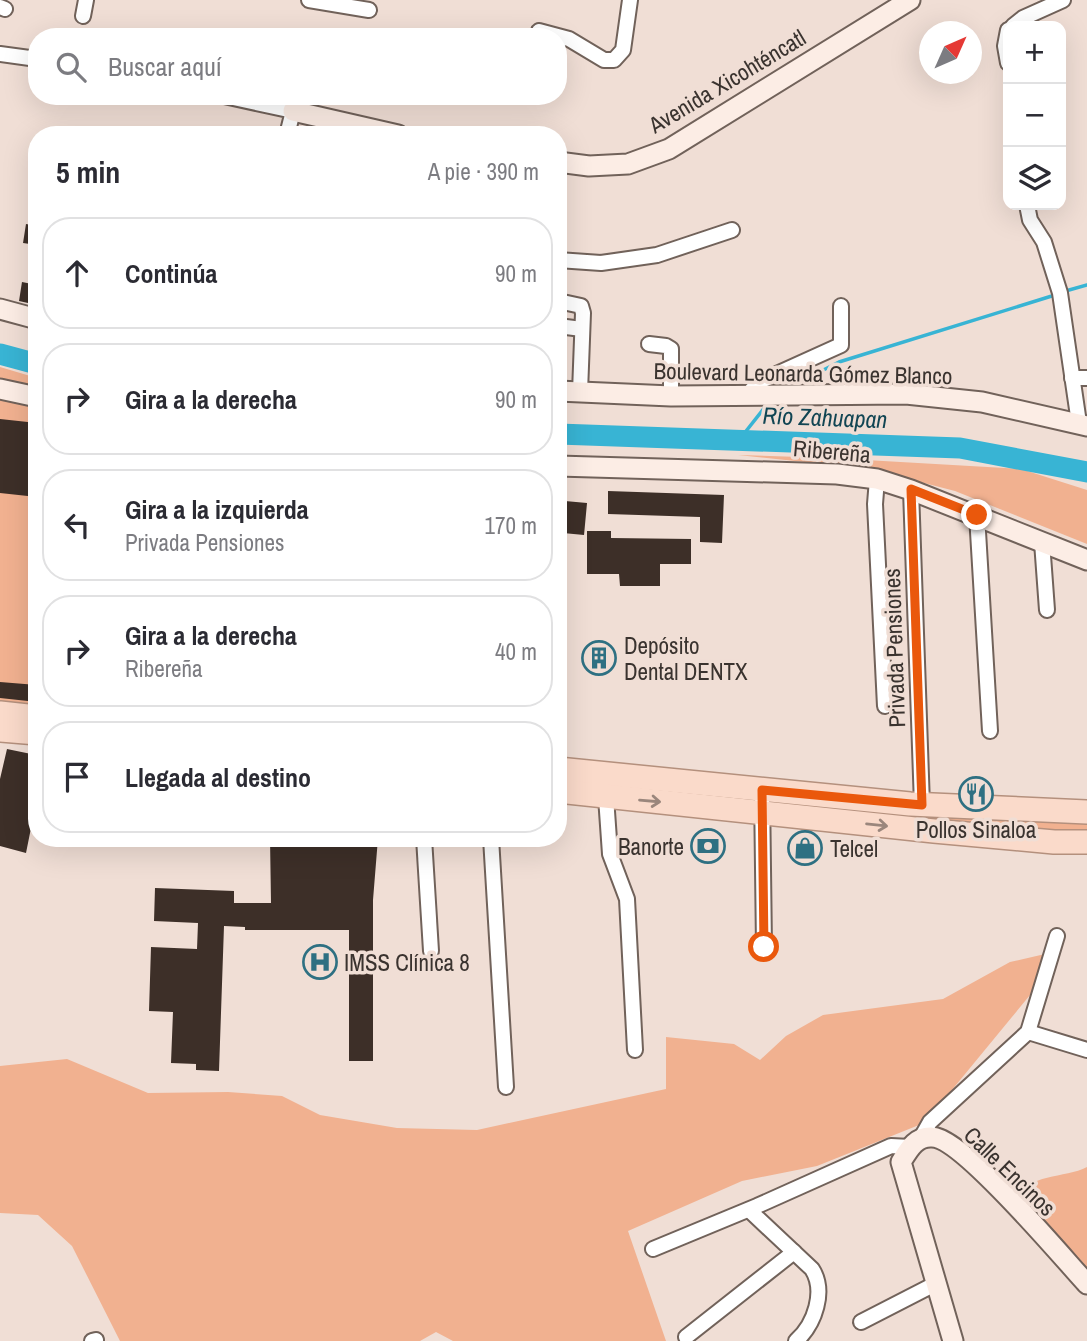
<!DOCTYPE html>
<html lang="es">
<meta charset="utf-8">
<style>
:root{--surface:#fff;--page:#f7f7f7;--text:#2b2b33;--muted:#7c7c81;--line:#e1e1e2}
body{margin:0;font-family:"Archivo Narrow",sans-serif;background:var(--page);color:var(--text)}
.controls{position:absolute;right:21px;top:21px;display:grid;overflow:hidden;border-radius:14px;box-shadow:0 7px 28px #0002}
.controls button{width:63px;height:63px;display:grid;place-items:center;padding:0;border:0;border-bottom:2px solid var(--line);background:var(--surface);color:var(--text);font:35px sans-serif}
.compass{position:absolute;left:919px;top:21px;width:63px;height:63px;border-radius:50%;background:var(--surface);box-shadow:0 7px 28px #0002;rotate:45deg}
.stop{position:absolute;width:21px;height:21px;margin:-16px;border:5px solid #ea580c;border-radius:50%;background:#fff}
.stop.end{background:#ea580c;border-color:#fff;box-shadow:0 2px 7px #0008}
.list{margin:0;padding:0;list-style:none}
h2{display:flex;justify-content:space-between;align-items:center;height:91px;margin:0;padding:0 28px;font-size:30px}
h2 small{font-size:23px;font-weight:400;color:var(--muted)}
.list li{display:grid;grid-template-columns:46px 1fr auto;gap:21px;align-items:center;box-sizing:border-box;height:112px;margin:0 14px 14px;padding:0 14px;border:2px solid var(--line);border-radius:28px}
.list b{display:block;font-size:26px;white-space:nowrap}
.list p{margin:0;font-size:23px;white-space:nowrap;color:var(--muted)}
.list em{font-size:23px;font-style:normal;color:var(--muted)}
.icon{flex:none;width:38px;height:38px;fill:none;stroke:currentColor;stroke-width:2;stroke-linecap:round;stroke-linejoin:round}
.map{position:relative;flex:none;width:1087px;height:1341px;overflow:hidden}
.search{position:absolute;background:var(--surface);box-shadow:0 7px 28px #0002;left:28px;top:28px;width:539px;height:77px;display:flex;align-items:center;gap:18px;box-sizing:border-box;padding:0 24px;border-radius:28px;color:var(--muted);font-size:26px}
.panel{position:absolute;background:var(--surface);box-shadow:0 7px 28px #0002;left:28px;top:126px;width:539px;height:721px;border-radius:28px}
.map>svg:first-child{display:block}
</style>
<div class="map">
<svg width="1087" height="1341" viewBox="0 0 1087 1341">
<rect width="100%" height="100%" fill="#f0ded5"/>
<!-- green -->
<g fill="#f1b190">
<polygon points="0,367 37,378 37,391 0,382"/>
<polygon points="0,397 37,405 37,706 0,702"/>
<polygon points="738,455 831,458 1021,469 1087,490 1087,544 955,491 870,469"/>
<polygon points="784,797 1087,816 1087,833 1063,834 783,810"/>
<polygon points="1045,954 1035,989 942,1102 919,1125 817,1166 742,1181 628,1231 666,1341 453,1341 436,1332 420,1341 120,1341 72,1246 38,1215 0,1213 0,1066 67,1059 148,1093 228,1092 282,1096 320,1115 397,1128 477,1130 666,1089 666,1037 734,1044 760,1060 786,1036 823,1015 943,999 1010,962"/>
<path d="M1087 1167V1275L1018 1201C1026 1172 1065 1179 1087 1167Z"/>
</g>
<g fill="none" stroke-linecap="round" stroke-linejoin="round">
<!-- stream -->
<g stroke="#38b4d4" stroke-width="3.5">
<polyline points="1062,292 1087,285"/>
<polyline points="792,386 839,362 1055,295"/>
<polyline points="739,440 769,402"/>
</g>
<!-- river -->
<g stroke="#38b4d4" stroke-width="21">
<polyline points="0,354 37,364"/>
<polyline points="558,434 960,448 1087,472"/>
</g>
</g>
<!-- building -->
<g fill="#3d2f28">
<polygon points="26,224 37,226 37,245 23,243"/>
<polygon points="22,282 37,285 37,305 19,301"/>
<polygon points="0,419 37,423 37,497 0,493"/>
<polygon points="608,491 724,495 722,543 700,542 700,517 608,514"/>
<polygon points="565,501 587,503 584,535 563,533"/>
<polygon points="587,531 611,531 611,538 691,539 691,564 660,564 660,586 620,586 619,574 587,574"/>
<polygon points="610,649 611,666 589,667 588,650"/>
<polygon points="0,682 37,685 37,702 0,698"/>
<polygon points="7,749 36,755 30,784 37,786 37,798 26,853 0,846 0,779"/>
<polygon points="270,838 378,838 373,900 373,1061 349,1061 349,930 245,930 245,927 224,926 219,1071 196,1070 196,1064 171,1063 173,1012 149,1011 151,947 197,949 198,923 154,921 155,888 234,891 234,903 271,903"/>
</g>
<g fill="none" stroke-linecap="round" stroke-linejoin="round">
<!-- street casing -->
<g stroke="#71625a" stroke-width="18">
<g id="street">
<polyline points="309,0 369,10"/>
<polyline points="0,7 5,9"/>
<polyline points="83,16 86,0"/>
<polyline points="1013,26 1023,18 1063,0"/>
<polyline points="1008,30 1005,46 1008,63"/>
<polyline points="539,31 569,39 604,60 614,60 623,50 630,0"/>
<polyline points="0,54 37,59"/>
<polyline points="224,96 293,111 287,135"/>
<polyline points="1027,205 1030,220 1044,242 1060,293 1079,423"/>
<polyline points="558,260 601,263 657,255 732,230"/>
<polyline points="558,301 581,306 583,313 580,392"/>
<polyline points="558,326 582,329"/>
<polyline points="649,344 666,346 671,349 671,396"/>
<polyline points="1072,378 1087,378"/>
<polyline points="746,396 759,382 841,345 841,306"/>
<polyline points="877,479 875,504 885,706"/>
<polyline points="911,490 922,805"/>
<polyline points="977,515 990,731"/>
<polyline points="1042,542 1047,610"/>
<polyline points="762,790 764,947"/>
<polyline points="606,797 610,854 627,899 635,1050"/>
<polyline points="424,838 431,951"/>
<polyline points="491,838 506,1087"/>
<polyline points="1028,1032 1087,1050"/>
<polyline points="921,1138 930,1122 1028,1032 1057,936"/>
<path d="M749 1210 812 1269C826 1291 815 1324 796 1341"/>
<polyline points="653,1249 757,1206 891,1146 910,1147"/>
<polyline points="861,1322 935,1284"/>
<polyline points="686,1337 794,1252"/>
<polyline points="92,1341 96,1340"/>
</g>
</g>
<!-- secondary casing -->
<g stroke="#71625a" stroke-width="23">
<g id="secondary">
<polyline points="293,111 398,135"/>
<polyline points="558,162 589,166 628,164 669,149 910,0"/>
<polyline points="0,309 37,319"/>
<polyline points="0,389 37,397"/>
<polyline points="558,391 671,396 906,394 982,402 1087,426"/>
<polyline points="558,466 837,474 877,479 911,490 1087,560"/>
<path d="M953 1341 901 1162C909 1149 916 1136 932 1137 963 1138 1062 1257 1087 1284"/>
</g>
</g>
<!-- primary casing -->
<g stroke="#b4907d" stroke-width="26">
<g id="primary">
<polyline points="0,713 37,717"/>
<polyline points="0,730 37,733"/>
<polyline points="558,769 910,804 1087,812"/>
<polyline points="558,791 934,831 1054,842 1087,842"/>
</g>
</g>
<!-- street -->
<use href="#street" stroke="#fff" stroke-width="14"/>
<!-- secondary -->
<use href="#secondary" stroke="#fcede5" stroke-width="19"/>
<!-- primary -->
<use href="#primary" stroke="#fadaca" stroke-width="23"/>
</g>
<!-- one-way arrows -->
<defs><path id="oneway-shaft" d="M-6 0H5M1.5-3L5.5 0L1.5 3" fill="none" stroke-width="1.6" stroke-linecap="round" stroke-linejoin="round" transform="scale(1.75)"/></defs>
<g stroke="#9a867c">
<use href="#oneway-shaft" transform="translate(650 801) rotate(5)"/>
<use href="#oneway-shaft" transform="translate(877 825) rotate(6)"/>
</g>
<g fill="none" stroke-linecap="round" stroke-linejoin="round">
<!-- route -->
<polyline stroke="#ea580c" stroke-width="9" points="764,947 762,790 922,805 911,489 977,515"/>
</g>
<!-- icons -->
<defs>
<g id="building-ring" transform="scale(1.75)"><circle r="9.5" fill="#f0ded5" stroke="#2e7082" stroke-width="1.5"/><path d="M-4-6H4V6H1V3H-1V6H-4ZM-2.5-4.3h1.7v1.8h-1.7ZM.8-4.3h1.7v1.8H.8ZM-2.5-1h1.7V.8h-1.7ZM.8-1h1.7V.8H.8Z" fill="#2e7082"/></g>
<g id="restaurant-ring" transform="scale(1.75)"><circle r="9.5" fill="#f0ded5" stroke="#2e7082" stroke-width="1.5"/><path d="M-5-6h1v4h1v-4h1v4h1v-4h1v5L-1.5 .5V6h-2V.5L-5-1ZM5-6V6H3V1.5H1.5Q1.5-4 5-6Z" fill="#2e7082"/></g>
<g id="bank-ring" transform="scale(1.75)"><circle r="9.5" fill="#f0ded5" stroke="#2e7082" stroke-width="1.5"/><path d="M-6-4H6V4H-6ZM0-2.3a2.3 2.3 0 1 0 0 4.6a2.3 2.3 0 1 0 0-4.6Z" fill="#2e7082"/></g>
<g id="shop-ring" transform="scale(1.75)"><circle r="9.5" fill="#f0ded5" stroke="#2e7082" stroke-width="1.5"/><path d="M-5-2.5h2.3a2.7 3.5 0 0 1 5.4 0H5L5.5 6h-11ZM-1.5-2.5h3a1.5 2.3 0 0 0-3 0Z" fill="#2e7082"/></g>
<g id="hospital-ring" transform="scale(1.75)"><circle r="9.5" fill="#f0ded5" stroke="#2e7082" stroke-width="1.5"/><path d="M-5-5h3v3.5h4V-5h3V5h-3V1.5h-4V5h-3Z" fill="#2e7082"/></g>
</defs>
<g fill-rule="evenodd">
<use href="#building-ring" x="599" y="658"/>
<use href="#restaurant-ring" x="976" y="794"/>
<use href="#bank-ring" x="708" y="846"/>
<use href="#shop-ring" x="805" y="848"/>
<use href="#hospital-ring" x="320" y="962"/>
</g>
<g text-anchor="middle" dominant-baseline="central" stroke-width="7" stroke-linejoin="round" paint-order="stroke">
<!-- street labels -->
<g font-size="23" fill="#3a332f" stroke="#f0ded5">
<text transform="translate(727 81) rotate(-31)">Avenida Xicohténcatl</text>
<text transform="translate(803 373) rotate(1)">Boulevard Leonarda Gómez Blanco</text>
<text transform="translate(832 451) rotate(5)">Ribereña</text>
<text transform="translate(894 648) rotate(-92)">Privada Pensiones</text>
<text transform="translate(1010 1171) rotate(44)">Calle Encinos</text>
</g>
<!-- poi labels -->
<g font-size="23" fill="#3a332f" stroke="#f0ded5" text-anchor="start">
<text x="624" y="645">Depósito<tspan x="624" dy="26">Dental DENTX</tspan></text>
<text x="976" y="829" text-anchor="middle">Pollos Sinaloa</text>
<text x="684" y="846" text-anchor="end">Banorte</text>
<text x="830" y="848">Telcel</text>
<text x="344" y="962">IMSS Clínica 8</text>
</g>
<!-- water labels -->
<g font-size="24" font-style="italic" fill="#114553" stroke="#f0ded5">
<text transform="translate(825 417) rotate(2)">Río Zahuapan</text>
</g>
</g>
</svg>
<div class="controls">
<button>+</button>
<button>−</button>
<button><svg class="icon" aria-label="layers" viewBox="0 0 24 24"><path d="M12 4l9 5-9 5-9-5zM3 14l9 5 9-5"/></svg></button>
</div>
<svg class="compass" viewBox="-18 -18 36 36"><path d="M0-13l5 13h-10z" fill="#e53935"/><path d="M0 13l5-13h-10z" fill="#7c7c81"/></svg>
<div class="stop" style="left:764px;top:947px"></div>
<div class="stop end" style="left:977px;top:515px"></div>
<div class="search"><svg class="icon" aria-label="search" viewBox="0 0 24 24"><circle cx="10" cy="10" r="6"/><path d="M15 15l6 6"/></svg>Buscar aquí</div>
<section class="panel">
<h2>5 min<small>A pie · 390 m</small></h2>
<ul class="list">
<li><svg class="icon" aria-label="ahead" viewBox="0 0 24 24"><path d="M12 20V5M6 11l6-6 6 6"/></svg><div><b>Continúa</b></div><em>90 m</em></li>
<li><svg class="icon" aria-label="right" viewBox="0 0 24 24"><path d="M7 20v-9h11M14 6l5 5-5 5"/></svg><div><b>Gira a la derecha</b></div><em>90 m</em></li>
<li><svg class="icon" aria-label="left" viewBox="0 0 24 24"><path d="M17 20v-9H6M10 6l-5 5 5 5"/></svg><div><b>Gira a la izquierda</b><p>Privada Pensiones</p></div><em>170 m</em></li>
<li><svg class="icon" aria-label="right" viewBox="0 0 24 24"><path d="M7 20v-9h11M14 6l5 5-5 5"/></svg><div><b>Gira a la derecha</b><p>Ribereña</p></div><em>40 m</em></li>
<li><svg class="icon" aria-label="arrive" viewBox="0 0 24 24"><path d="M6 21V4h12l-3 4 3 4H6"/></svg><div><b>Llegada al destino</b></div></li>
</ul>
</section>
</div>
